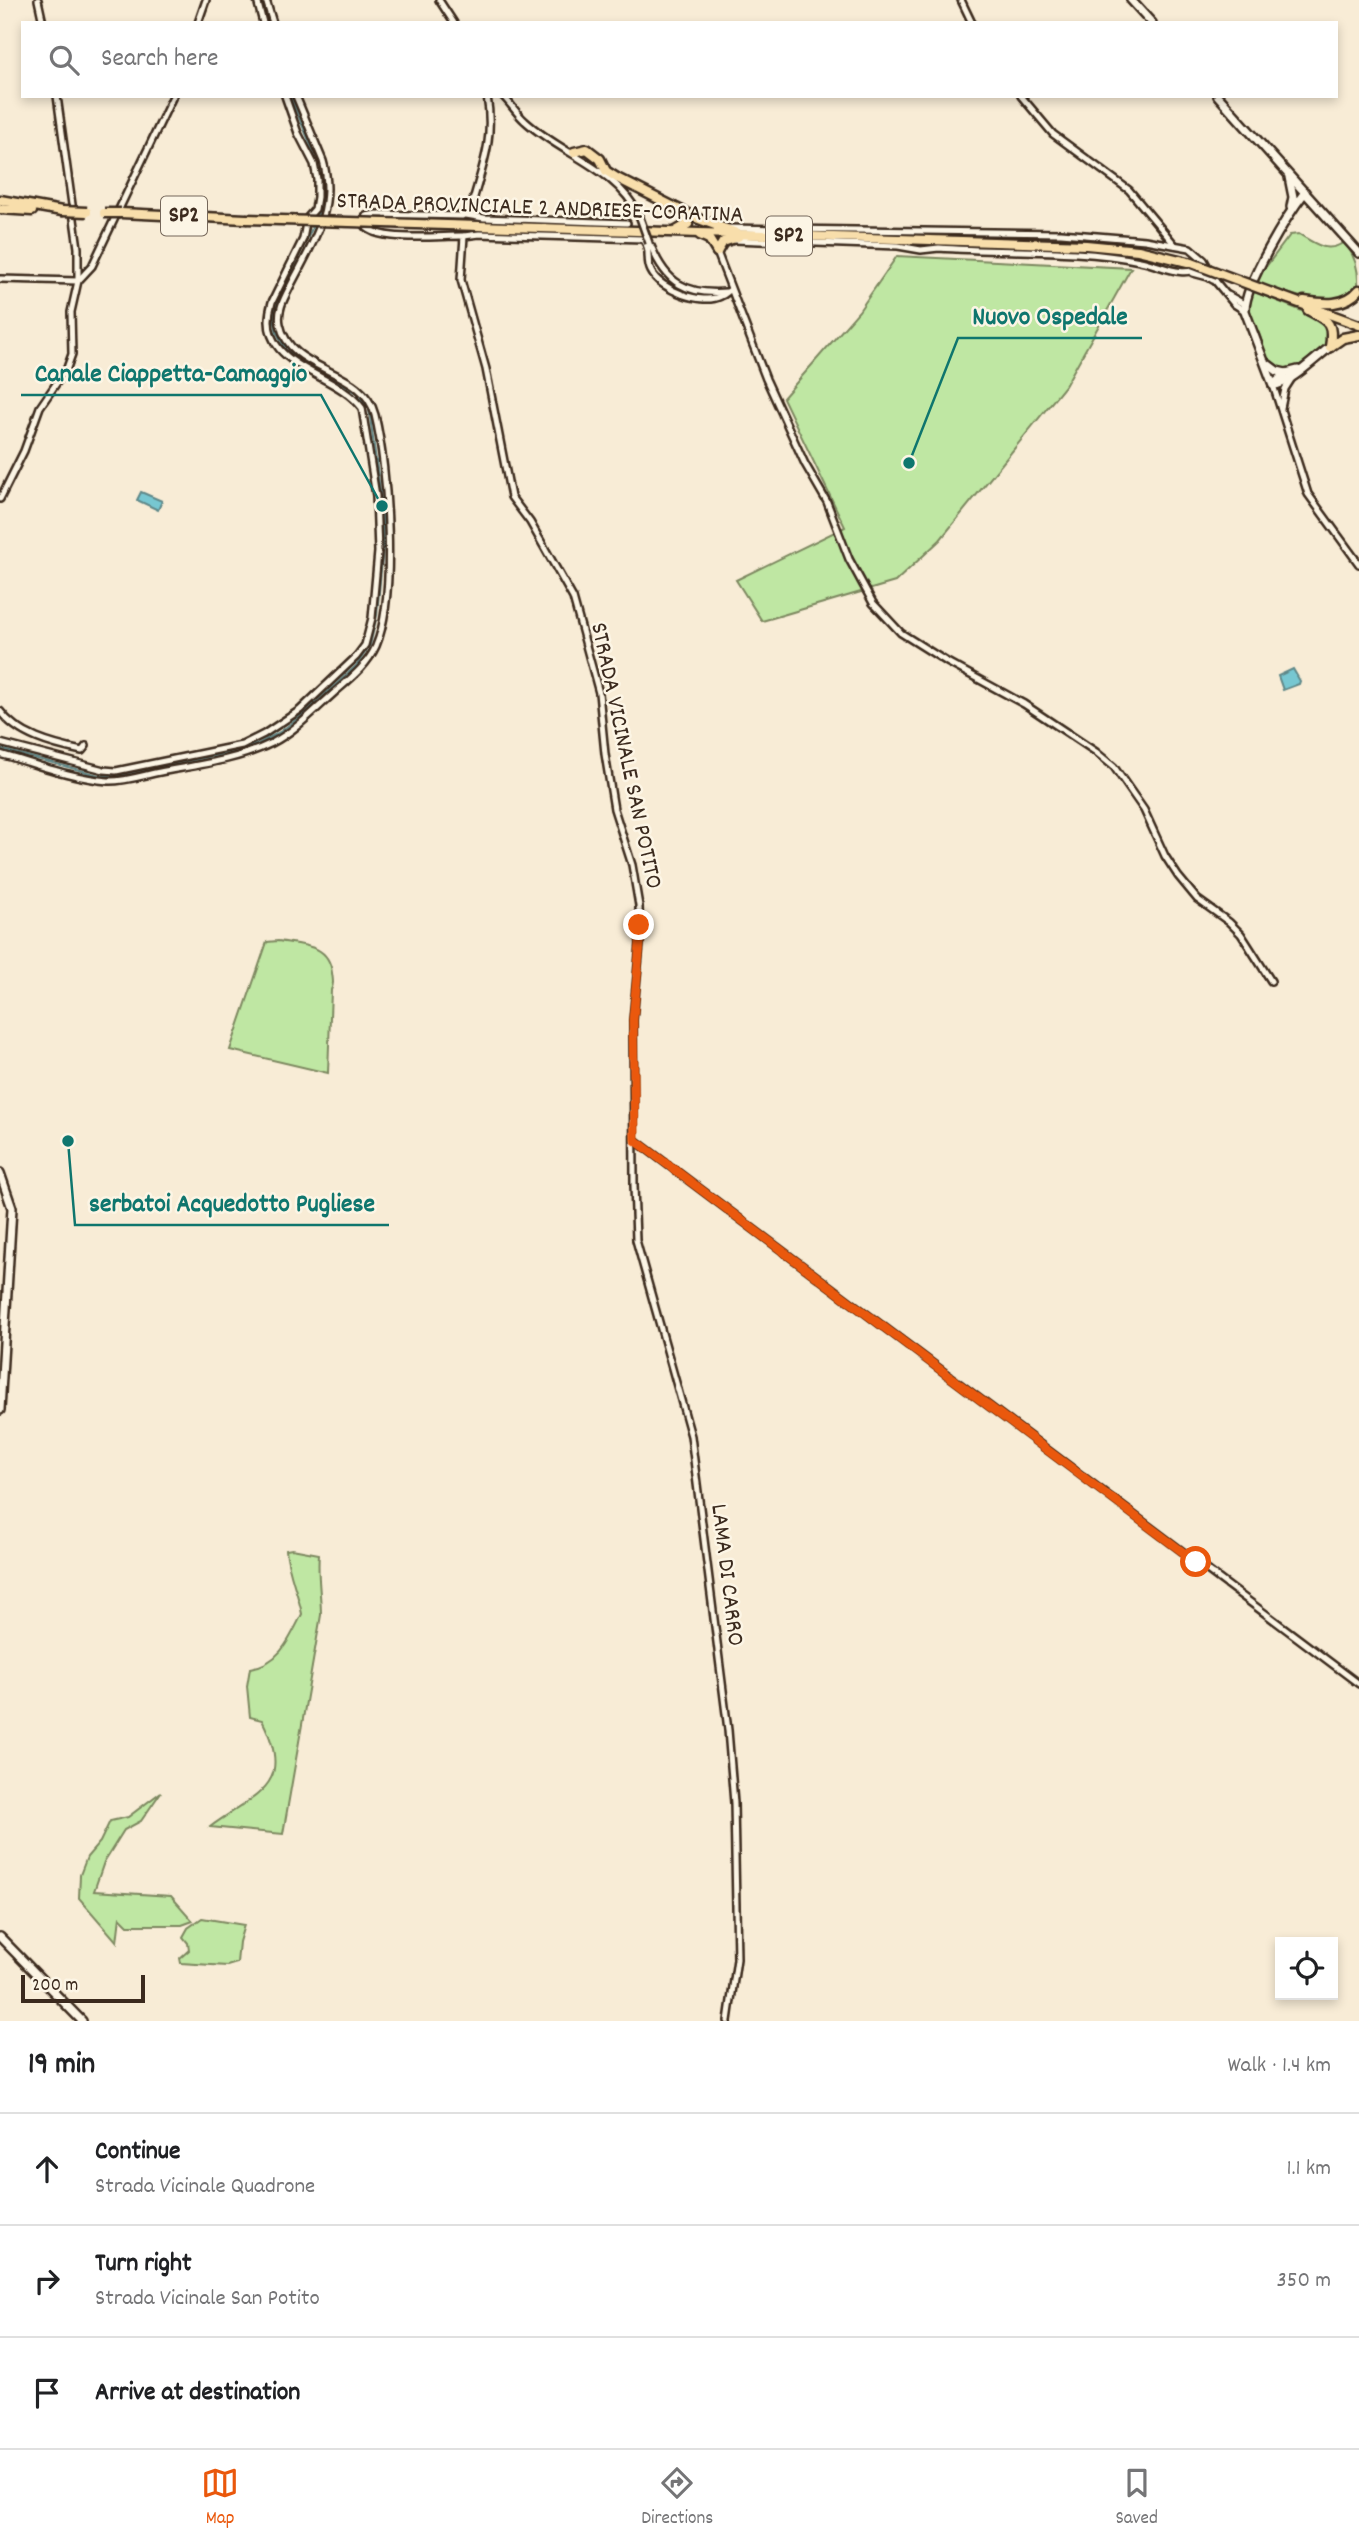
<!DOCTYPE html>
<meta charset="utf-8">
<style>
:root{--surface:#fff;--page:#f2f2f2;--text:#202124;--muted:#757577;--line:#e0e0e0;--accent:#ea580c}
body{margin:0;font-family:Dekko,sans-serif;background:var(--page);color:var(--text)}
.controls{position:absolute;right:21px;bottom:21px;display:grid;overflow:hidden;border-radius:0px;box-shadow:0 4px 10px #0003}
.controls button{width:63px;height:63px;display:grid;place-items:center;padding:0;border:0;border-bottom:2px solid var(--line);background:var(--surface);color:var(--text);font:35px sans-serif}
.scale{position:absolute;left:21px;bottom:18px;width:124px;box-sizing:border-box;padding-left:7px;border:4px solid #3b2a1e;border-top:0;font-size:19px;line-height:24px;white-space:nowrap;color:#3b2a1e;-webkit-text-stroke:5px #fcf5e5;paint-order:stroke}
.stop{position:absolute;width:21px;height:21px;margin:-16px;border:5px solid #ea580c;border-radius:50%;background:#fff}
.stop.end{background:#ea580c;border-color:#fff;box-shadow:0 2px 7px #0008}
.list{margin:0;padding:0;list-style:none}
h2{display:flex;justify-content:space-between;align-items:center;height:91px;margin:0;padding:0 28px;font-size:30px}
h2 small{font-size:23px;font-weight:400;color:var(--muted)}
.list li{display:grid;grid-template-columns:46px 1fr auto;gap:21px;align-items:center;box-sizing:border-box;height:112px;padding:0 28px;border-top:2px solid var(--line)}
.list b{display:block;font-size:26px;white-space:nowrap}
.list p{margin:0;font-size:23px;white-space:nowrap;color:var(--muted)}
.list em{font-size:23px;font-style:normal;color:var(--muted)}
.icon{flex:none;width:38px;height:38px;fill:none;stroke:currentColor;stroke-width:2;stroke-linecap:round;stroke-linejoin:round}
.map{position:relative;flex:none;width:1359px;height:2021px;overflow:hidden}
.search{position:absolute;background:var(--surface);box-shadow:0 4px 10px #0003;left:21px;right:21px;top:21px;height:77px;display:flex;align-items:center;gap:18px;box-sizing:border-box;padding:0 24px;border-radius:0px;color:var(--muted);font-size:26px}
.sheet{height:427px;background:var(--surface)}
nav{display:flex;justify-content:space-around;align-items:center;box-sizing:border-box;height:98px;border-top:2px solid var(--line);background:var(--surface);font-size:19px;color:var(--muted)}
nav a{display:grid;justify-items:center;gap:4px}
nav .on{color:var(--accent)}
.map>svg:first-child{display:block}
</style>
<div class="map">
<svg width="1359" height="2021" viewBox="0 0 1359 2021">
<rect width="100%" height="100%" fill="#f8ecd6"/>
<filter id="ink" filterUnits="userSpaceOnUse"><feTurbulence type="fractalNoise" baseFrequency=".0143" numOctaves="2"/><feDisplacementMap in="SourceGraphic" scale="14" xChannelSelector="R" yChannelSelector="G"/><feConvolveMatrix kernelMatrix="1 2 1 2 8 2 1 2 1" color-interpolation-filters="sRGB"/></filter>
<g filter="url(#ink)">
<!-- green -->
<g fill="#bfe7a3" stroke="#7d8860" stroke-width="2">
<path d="M1299 234C1315 244 1328 254 1344 242 1355 255 1359 269 1358 286 1344 319 1281 290 1257 283L1262 272 1290 235Z"/>
<polygon points="897,256 1131,268 1065,386 940,540 895,582 762,621 736,580 845,527 783,398 859,311"/>
<path d="M1252 291 1322 319 1329 327 1326 344C1318 350 1296 371 1287 372 1266 372 1265 351 1260 336 1257 328 1250 321 1248 312 1246 304 1249 298 1252 291Z"/>
<path d="M278 941C303 945 329 944 332 973 333 980 334 984 331 990L328 1073 230 1050 267 942Z"/>
<path d="M292 1549 319 1554C317 1575 321 1594 321 1615L283 1834 210 1827C256 1793 296 1787 262 1720L250 1717 247 1686 250 1668C280 1664 290 1638 302 1614 298 1593 288 1572 286 1550Z"/>
<polygon points="161,1792 141,1821 124,1830 104,1862 94,1891 171,1896 193,1921 182,1925 128,1925 120,1917 117,1942 79,1898 80,1875 87,1857 100,1842 110,1821 128,1817"/>
<polygon points="202,1918 244,1925 239,1942 237,1963 227,1966 181,1963 180,1958 189,1950 188,1943 183,1937 188,1928"/>
</g>
<!-- water -->
<g fill="#77c7d1" stroke="#5f8889" stroke-width="2">
<polygon points="141,492 162,501 158,510 137,500"/>
<polygon points="1293,669 1300,681 1299,684 1283,690 1278,676"/>
</g>
<g fill="none" stroke-linecap="round" stroke-linejoin="round">
<!-- stream -->
<g stroke="#5f8889" stroke-width="2">
<polyline points="262,0 268,23"/>
<path d="M290 96C305 136 333 176 316 219"/>
<polyline points="0,749 102,776 115,776 228,753 258,744 280,732 306,712 357,665 370,645 377,615 383,547 382,506 369,409 357,393 286,350 277,333 275,323 274,313 278,302 314,224"/>
</g>
<!-- street casing -->
<g stroke="#3b2a1e" stroke-width="10">
<g id="street">
<polyline points="38,0 43,23"/>
<polyline points="257,0 263,23"/>
<polyline points="266,0 273,23"/>
<polyline points="439,0 454,23"/>
<polyline points="961,0 972,23"/>
<polyline points="198,23 206,0"/>
<path d="M487 96C495 143 481 168 470 212L462 216 376 214 366 216 363 220C365 245 443 235 464 236L461 280 486 369 511 497 530 522 573 598 599 693 605 754 614 809 632 865 639 906 640 944 633 1020 634 1185 636 1240 691 1436 728 1730 734 1803 737 1959 728 2021"/>
<path d="M503 96C511 104 517 114 525 121 562 155 616 168 639 215"/>
<polyline points="1021,96 1053,134 1129,190 1175,245"/>
<polyline points="466,215 484,218 627,223"/>
<polyline points="726,228 1061,233 1145,240 1190,248 1204,260 1216,282 1234,304 1245,311"/>
<path d="M464 236 479 234 643 239C652 250 645 260 651 271 660 290 702 306 721 296 725 295 727 292 730 290"/>
<path d="M734 240 898 246 921 250 939 248C1005 253 1074 248 1140 261 1162 265 1181 279 1202 267"/>
<path d="M651 246C666 283 686 295 726 292"/>
<polyline points="717,252 766,379 805,464 827,502 849,559 873,603 901,633 947,662 1024,704 1096,752 1114,767 1144,810 1165,856 1178,876 1197,899 1229,922 1241,934 1271,981"/>
<polyline points="1193,273 1208,277 1213,280"/>
<polyline points="0,279 78,281"/>
<polyline points="78,281 92,266 173,96"/>
<polyline points="1228,295 1244,304"/>
<polyline points="1273,385 1308,494 1359,564"/>
<polyline points="1281,408 1285,389 1292,378"/>
<polyline points="0,499 24,451 40,407 67,368 72,354 71,312 78,281 78,248 57,96"/>
<path d="M0 711C18 736 53 745 82 751L86 746"/>
<path d="M0 743 104 770 116 771 242 745 264 734 300 710 356 657 365 645 372 618 378 552 376 496 362 408C334 370 252 367 272 302L303 239 307 218 315 209 317 197V179L314 164 298 133 285 96"/>
<path d="M0 754C35 764 72 778 108 781 124 782 144 775 160 772 197 765 238 760 272 743 295 731 315 710 334 693 350 679 367 666 376 646 397 596 388 469 375 415 363 366 290 374 280 324 277 310 285 297 291 285 312 244 337 208 323 161L296 96"/>
<polyline points="635,1140 1359,1684"/>
</g>
</g>
<!-- secondary casing -->
<g stroke="#3b2a1e" stroke-width="12">
<g id="secondary">
<polyline points="1131,0 1152,23"/>
<polyline points="1218,96 1359,253"/>
<polyline points="1289,177 1293,197 1291,207"/>
<polyline points="1265,362 1277,371 1286,373"/>
<path d="M1273 385 1245 311C1244 285 1288 214 1305 192"/>
<path d="M1273 385C1287 386 1317 357 1330 347"/>
<polyline points="1273,385 1286,373 1298,370"/>
<polyline points="0,1173 12,1208 0,1410"/>
<polyline points="0,1937 82,2021"/>
</g>
</g>
<!-- primary casing -->
<g stroke="#3b2a1e" stroke-width="13">
<g id="primary">
<polyline points="574,152 587,149 600,159 606,171 617,178 696,218 734,232"/>
<polyline points="0,200 62,211"/>
<polyline points="0,209 32,211"/>
<polyline points="121,213 246,219"/>
<polyline points="384,223 1086,245 1138,250 1192,263"/>
<polyline points="676,231 688,224 682,211"/>
<polyline points="700,235 709,239 717,252"/>
<polyline points="717,252 723,242 738,237"/>
<polyline points="1272,293 1359,325"/>
<path d="M1304 301C1324 304 1345 307 1359 290"/>
<path d="M1308 310C1328 321 1334 322 1330 347"/>
<polyline points="1330,347 1343,338 1359,335"/>
</g>
</g>
<!-- street -->
<use href="#street" stroke="#fcf5e5" stroke-width="5"/>
<!-- secondary -->
<use href="#secondary" stroke="#fcf5e5" stroke-width="7"/>
<!-- primary -->
<use href="#primary" stroke="#f8deab" stroke-width="8"/>
<!-- street-bridge casing -->
<g stroke="#3b2a1e" stroke-width="10" stroke-linecap="butt">
<polyline id="street-bridge" points="639,215 649,243"/>
</g>
<!-- primary-bridge casing -->
<g stroke="#3b2a1e" stroke-width="13" stroke-linecap="butt">
<g id="primary-bridge">
<polyline points="62,211 87,212"/>
<polyline points="104,213 121,213"/>
<polyline points="246,219 384,223"/>
<polyline points="1192,263 1272,293"/>
</g>
</g>
<!-- street-bridge -->
<use href="#street-bridge" stroke="#fcf5e5" stroke-width="5"/>
<!-- primary-bridge -->
<use href="#primary-bridge" stroke="#f8deab" stroke-width="8"/>
</g>
</g>
<g fill="none" stroke-linecap="round" stroke-linejoin="round" filter="url(#ink)">
<!-- route -->
<polyline stroke="#ea580c" stroke-width="9" points="639,925 640,944 633,1020 635,1140 1196,1562"/>
</g>
<g text-anchor="middle" dominant-baseline="central" stroke-width="5" stroke-linejoin="round" paint-order="stroke">
<!-- shield labels -->
<g fill="#fcf5e5" stroke="#75675a" stroke-width="2">
<rect x="161" y="196.5" width="46" height="39" rx="5"/>
<rect x="766" y="216.5" width="46" height="39" rx="5"/>
</g>
<g font-size="23" font-weight="bold" fill="#3b2a1e">
<text x="184" y="216">SP2</text>
<text x="789" y="236">SP2</text>
</g>
<!-- street labels -->
<g font-size="24" fill="#3b2a1e" stroke="#fcf5e5">
<text transform="translate(540 209) rotate(2)">STRADA PROVINCIALE 2 ANDRIESE-CORATINA</text>
<text transform="translate(625 756) rotate(78)">STRADA VICINALE SAN POTITO</text>
<text transform="translate(726 1575) rotate(83)">LAMA DI CARRO</text>
</g>
</g>
<!-- callouts -->
<path fill="none" stroke="#0f766e" stroke-width="2.5" d="M909 463L958 338H1142M382 506L321 395H21M68 1141L75 1225H389"/>
<g fill="#0f766e" stroke="#fcf5e5" stroke-width="2.5">
<circle cx="909" cy="463" r="7"/>
<circle cx="382" cy="506" r="7"/>
<circle cx="68" cy="1141" r="7"/>
</g>
<g font-size="26" text-anchor="middle" font-weight="bold" fill="#0f766e" stroke="#fcf5e5" stroke-width="5" stroke-linejoin="round" paint-order="stroke">
<text x="1050" y="324">Nuovo Ospedale</text>
<text x="171" y="381">Canale Ciappetta-Camaggio</text>
<text x="232" y="1211">serbatoi Acquedotto Pugliese</text>
</g>
</svg>
<div class="controls">
<button><svg class="icon" aria-label="locate" viewBox="0 0 24 24"><circle cx="12" cy="12" r="6"/><path d="M12 2v4M12 18v4M2 12h4M18 12h4"/></svg></button>
</div>
<div class="scale">200 m</div>
<div class="stop" style="left:1196px;top:1562px"></div>
<div class="stop end" style="left:639px;top:925px"></div>
<div class="search"><svg class="icon" aria-label="search" viewBox="0 0 24 24"><circle cx="10" cy="10" r="6"/><path d="M15 15l6 6"/></svg>Search here</div>
</div>
<section class="sheet">
<h2>19 min<small>Walk · 1.4 km</small></h2>
<ul class="list">
<li><svg class="icon" aria-label="ahead" viewBox="0 0 24 24"><path d="M12 20V5M6 11l6-6 6 6"/></svg><div><b>Continue</b><p>Strada Vicinale Quadrone</p></div><em>1.1 km</em></li>
<li><svg class="icon" aria-label="right" viewBox="0 0 24 24"><path d="M7 20v-9h11M14 6l5 5-5 5"/></svg><div><b>Turn right</b><p>Strada Vicinale San Potito</p></div><em>350 m</em></li>
<li><svg class="icon" aria-label="arrive" viewBox="0 0 24 24"><path d="M6 21V4h12l-3 4 3 4H6"/></svg><div><b>Arrive at destination</b></div></li>
</ul>
</section>
<nav>
<a class="on"><svg class="icon" aria-label="map" viewBox="0 0 24 24"><path d="M3 6l6-2 6 2 6-2v14l-6 2-6-2-6 2zM9 4v14M15 6v14"/></svg>Map</a>
<a><svg class="icon" aria-label="directions" viewBox="0 0 24 24"><path d="M12 3l9 9-9 9-9-9zM9 14v-3h6M13 9l2 2-2 2"/></svg>Directions</a>
<a><svg class="icon" aria-label="saved" viewBox="0 0 24 24"><path d="M7 4h10v16l-5-4-5 4z"/></svg>Saved</a>
</nav>
